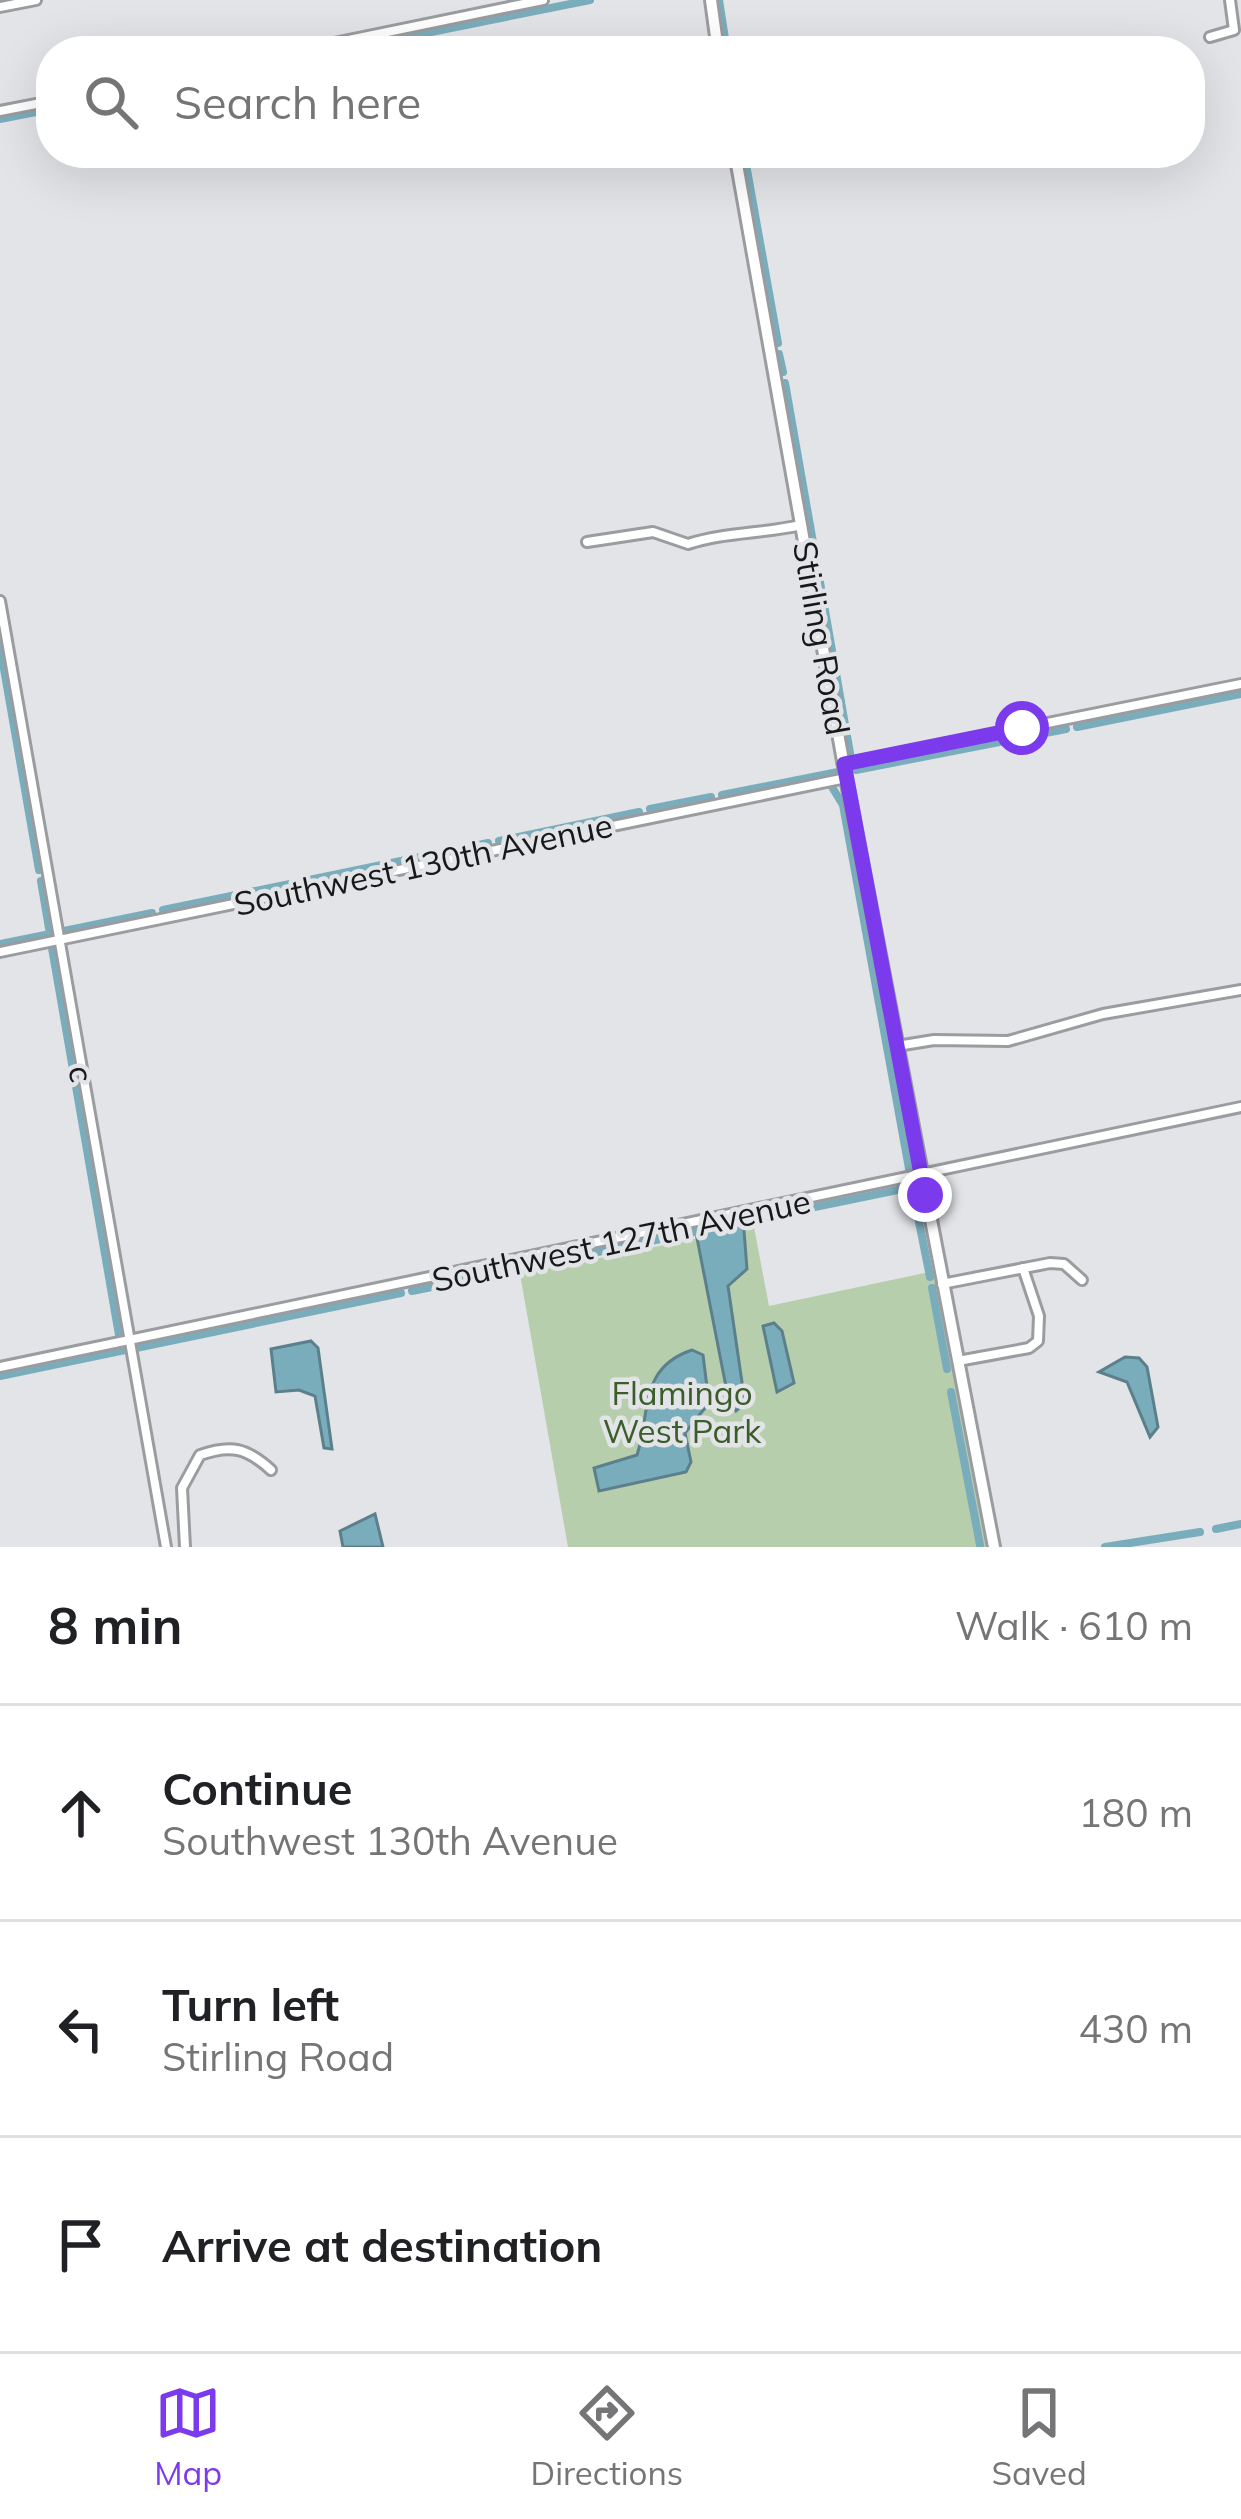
<!DOCTYPE html>
<meta charset="utf-8">
<style>
:root{--surface:#fff;--page:#f2f2f2;--text:#202124;--muted:#757577;--line:#e0e0e0;--accent:#7c3aed}
body{margin:0;font-family:Mulish,sans-serif;background:var(--page);color:var(--text)}
.stop{position:absolute;width:36px;height:36px;margin:-27px;border:9px solid #7c3aed;border-radius:50%;background:#fff}
.stop.end{background:#7c3aed;border-color:#fff;box-shadow:0 3px 12px #0008}
.list{margin:0;padding:0;list-style:none}
h2{display:flex;justify-content:space-between;align-items:center;height:156px;margin:0;padding:0 48px;font-size:51px}
h2 small{font-size:39px;font-weight:400;color:var(--muted)}
.list li{display:grid;grid-template-columns:78px 1fr auto;gap:36px;align-items:center;box-sizing:border-box;height:216px;padding:0 48px;border-top:3px solid var(--line)}
.list b{display:block;font-size:45px;white-space:nowrap}
.list p{margin:0;font-size:39px;white-space:nowrap;color:var(--muted)}
.list em{font-size:39px;font-style:normal;color:var(--muted)}
.icon{flex:none;width:66px;height:66px;fill:none;stroke:currentColor;stroke-width:2;stroke-linecap:round;stroke-linejoin:round}
.map{position:relative;flex:none;width:1241px;height:1547px;overflow:hidden}
.search{position:absolute;background:var(--surface);box-shadow:0 12px 48px #0002;left:36px;right:36px;top:36px;height:132px;display:flex;align-items:center;gap:30px;box-sizing:border-box;padding:0 42px;border-radius:48px;color:var(--muted);font-size:45px}
.sheet{height:804px;background:var(--surface)}
nav{display:flex;justify-content:space-around;align-items:center;box-sizing:border-box;height:168px;border-top:3px solid var(--line);background:var(--surface);font-size:33px;color:var(--muted)}
nav a{display:grid;justify-items:center;gap:6px}
nav .on{color:var(--accent)}
.map>svg:first-child{display:block}
</style>
<div class="map">
<svg width="1241" height="1547" viewBox="0 0 1241 1547">
<rect width="100%" height="100%" fill="#e2e4e7"/>
<!-- green -->
<polygon fill="#b7ceac" points="754,1227 769,1306 934,1271 987,1547 568,1547 520,1274"/>
<!-- water -->
<g fill="#7aadbc" stroke="#5c808b" stroke-width="3">
<polygon points="750,1222 744,1231 747,1269 728,1286 745,1403 736,1411 728,1397 696,1233"/>
<polygon points="774,1323 782,1331 794,1383 777,1392 763,1326"/>
<polygon points="311,1341 318,1348 332,1449 324,1448 315,1396 299,1390 276,1392 271,1349"/>
<path d="M692 1350 703 1355 709 1403 685 1433 691 1462 686 1472 599 1491 594 1468 637 1455C651 1413 638 1368 692 1350Z"/>
<polygon points="1125,1357 1139,1358 1147,1367 1158,1427 1150,1437 1127,1382 1099,1372"/>
<polygon points="375,1514 383,1547 343,1547 340,1531"/>
</g>
<g fill="none" stroke-linecap="round" stroke-linejoin="round">
<!-- canal -->
<g stroke="#7aadbc" stroke-width="8">
<polyline points="719,0 727,51"/>
<polyline points="337,51 590,0"/>
<polyline points="0,119 51,109"/>
<polyline points="744,153 778,343"/>
<polyline points="779,354 783,372"/>
<polyline points="785,383 850,753"/>
<polyline points="0,646 39,870"/>
<polyline points="1077,727 1241,694"/>
<polyline points="856,770 1066,729"/>
<polyline points="832,787 843,805 910,1174"/>
<polyline points="722,795 838,772"/>
<polyline points="650,809 711,797"/>
<polyline points="499,841 639,812"/>
<polyline points="163,910 488,843"/>
<polyline points="64,931 152,913"/>
<polyline points="0,944 50,934 41,881"/>
<polyline points="52,948 119,1335"/>
<polyline points="525,1267 912,1187 930,1277"/>
<polyline points="477,1277 514,1270"/>
<polyline points="932,1288 947,1369"/>
<polyline points="412,1291 466,1280"/>
<polyline points="136,1348 401,1293"/>
<polyline points="0,1376 125,1350"/>
<polyline points="951,1392 980,1545"/>
<polyline points="1216,1529 1241,1524"/>
<polyline points="1105,1547 1200,1532"/>
</g>
<!-- street casing -->
<g stroke="#9b9c9f" stroke-width="14">
<g id="street">
<polyline points="0,7 36,0"/>
<polyline points="1210,37 1234,30 1230,0"/>
<polyline points="295,51 543,0"/>
<polyline points="0,111 51,101"/>
<path d="M587 542 653 532 688 544C725 532 762 534 801 525"/>
<polyline points="0,601 166,1547"/>
<polyline points="844,764 1241,684"/>
<polyline points="0,952 846,778"/>
<polyline points="897,1046 934,1040 1008,1041 1103,1014 1241,990"/>
<polyline points="942,1284 1050,1263 1064,1264 1082,1280"/>
<polyline points="958,1361 1029,1348 1038,1341 1039,1316 1023,1268"/>
<polyline points="0,1367 1241,1107"/>
<path d="M185 1547 182 1488 200 1455C231 1444 247 1448 271 1470"/>
</g>
</g>
<!-- secondary casing -->
<g stroke="#9b9c9f" stroke-width="16">
<g id="secondary">
<polyline points="711,0 718,51"/>
<polyline points="735,153 846,778 994,1547"/>
</g>
</g>
<!-- street -->
<use href="#street" stroke="#fff" stroke-width="8"/>
<!-- secondary -->
<use href="#secondary" stroke="#fff" stroke-width="10"/>
</g>
<g fill="none" stroke-linecap="round" stroke-linejoin="round">
<!-- route -->
<polyline stroke="#7c3aed" stroke-width="15" points="925,1195 844,764 1022,728"/>
</g>
<g text-anchor="middle" dominant-baseline="central" stroke-width="9" stroke-linejoin="round" paint-order="stroke">
<!-- street labels -->
<g font-size="33" fill="#171819" stroke="#e2e4e7">
<text transform="translate(822 638) rotate(80)">Stirling Road</text>
<text transform="translate(423 864) rotate(-12)">Southwest 130th Avenue</text>
<text transform="translate(82 1074) rotate(80)">c</text>
<text transform="translate(621 1240) rotate(-12)">Southwest 127th Avenue</text>
</g>
<!-- park labels -->
<g font-size="33" fill="#3b5d2a" stroke="#e2e4e7">
<text x="682" y="1392">Flamingo<tspan x="682" dy="38">West Park</tspan></text>
</g>
</g>
</svg>
<div class="stop" style="left:1022px;top:728px"></div>
<div class="stop end" style="left:925px;top:1195px"></div>
<div class="search"><svg class="icon" aria-label="search" viewBox="0 0 24 24"><circle cx="10" cy="10" r="6"/><path d="M15 15l6 6"/></svg>Search here</div>
</div>
<section class="sheet">
<h2>8 min<small>Walk · 610 m</small></h2>
<ul class="list">
<li><svg class="icon" aria-label="ahead" viewBox="0 0 24 24"><path d="M12 20V5M6 11l6-6 6 6"/></svg><div><b>Continue</b><p>Southwest 130th Avenue</p></div><em>180 m</em></li>
<li><svg class="icon" aria-label="left" viewBox="0 0 24 24"><path d="M17 20v-9H6M10 6l-5 5 5 5"/></svg><div><b>Turn left</b><p>Stirling Road</p></div><em>430 m</em></li>
<li><svg class="icon" aria-label="arrive" viewBox="0 0 24 24"><path d="M6 21V4h12l-3 4 3 4H6"/></svg><div><b>Arrive at destination</b></div></li>
</ul>
</section>
<nav>
<a class="on"><svg class="icon" aria-label="map" viewBox="0 0 24 24"><path d="M3 6l6-2 6 2 6-2v14l-6 2-6-2-6 2zM9 4v14M15 6v14"/></svg>Map</a>
<a><svg class="icon" aria-label="directions" viewBox="0 0 24 24"><path d="M12 3l9 9-9 9-9-9zM9 14v-3h6M13 9l2 2-2 2"/></svg>Directions</a>
<a><svg class="icon" aria-label="saved" viewBox="0 0 24 24"><path d="M7 4h10v16l-5-4-5 4z"/></svg>Saved</a>
</nav>
